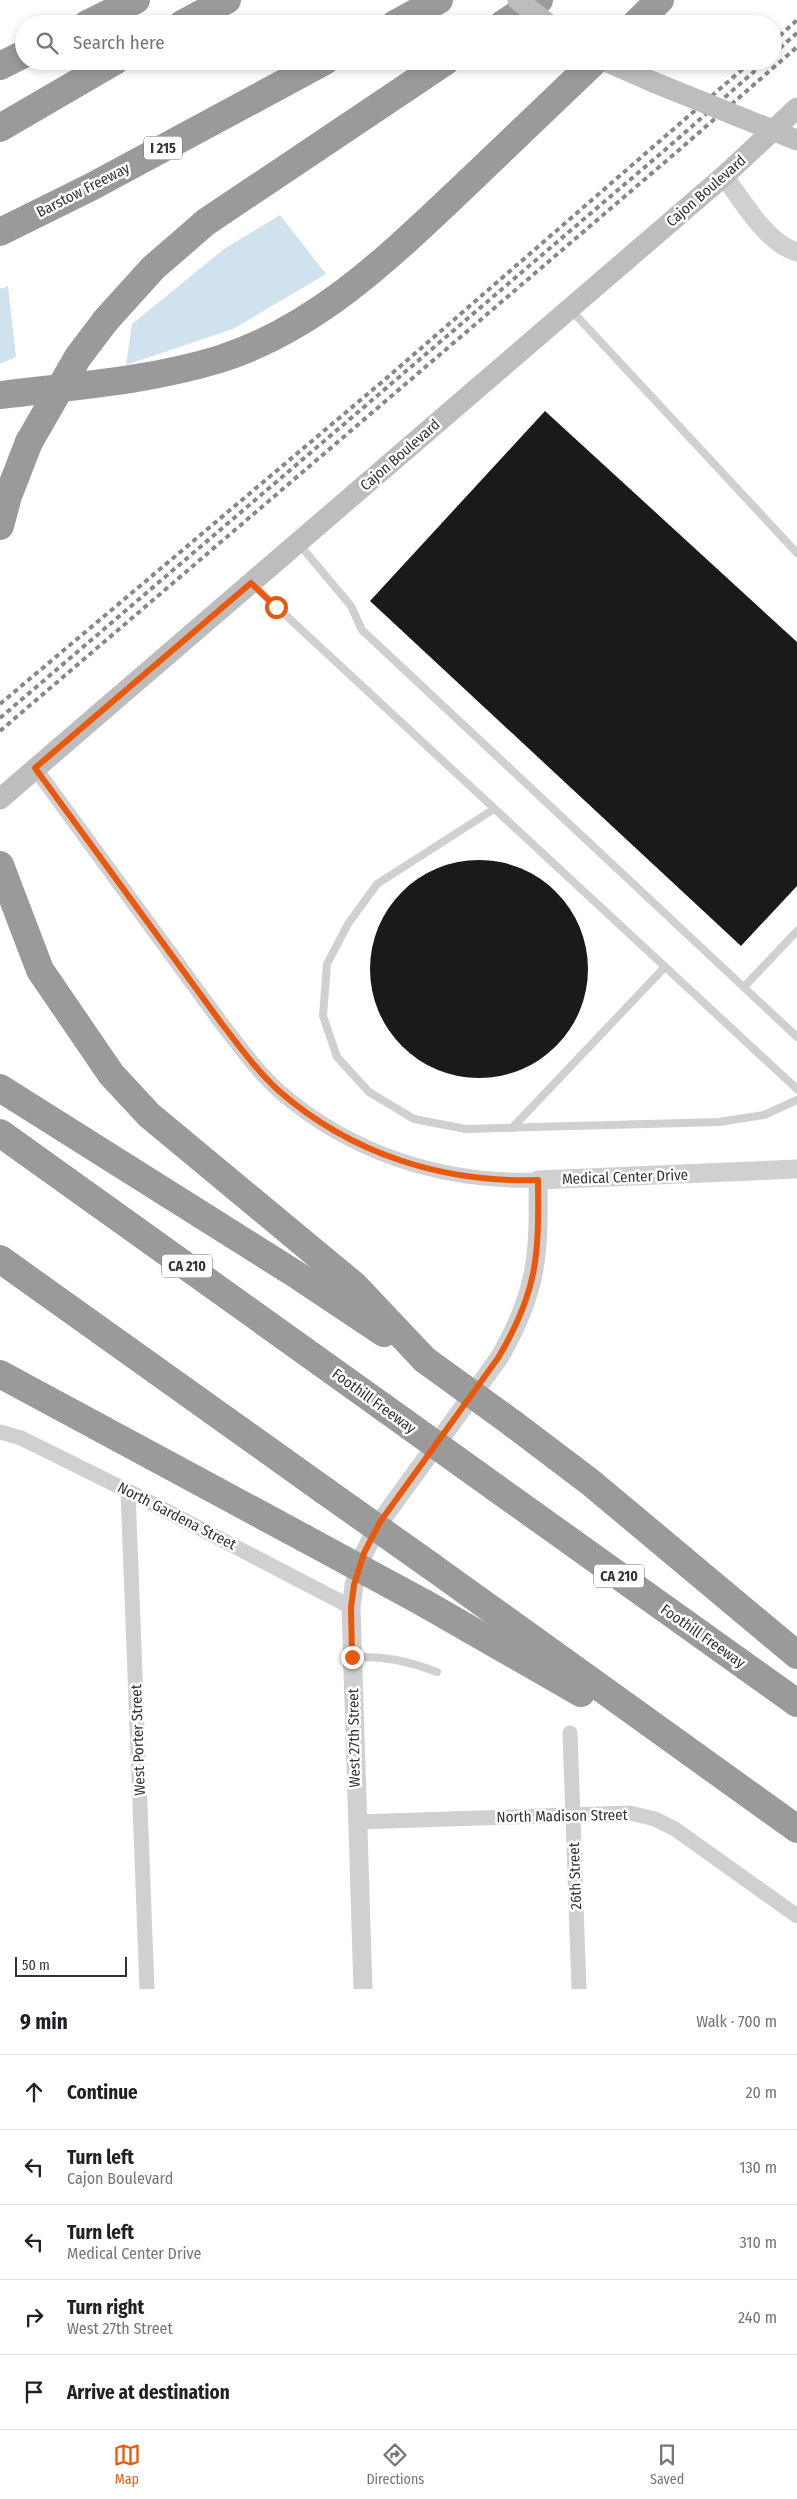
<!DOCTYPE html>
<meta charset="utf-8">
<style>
:root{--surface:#fff;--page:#f6f6f6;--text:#202124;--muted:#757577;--line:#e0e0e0;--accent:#ea580c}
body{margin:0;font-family:"Fira Sans Condensed",sans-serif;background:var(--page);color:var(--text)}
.scale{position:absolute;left:15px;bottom:12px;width:112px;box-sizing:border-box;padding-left:5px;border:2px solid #333;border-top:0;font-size:14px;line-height:18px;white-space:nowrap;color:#333;-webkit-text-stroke:4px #fff;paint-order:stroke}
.stop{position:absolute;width:15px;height:15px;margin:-11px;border:4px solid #ea580c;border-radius:50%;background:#fff}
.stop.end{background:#ea580c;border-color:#fff;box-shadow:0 1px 5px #0008}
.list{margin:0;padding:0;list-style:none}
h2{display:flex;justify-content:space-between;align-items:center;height:65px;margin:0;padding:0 20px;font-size:21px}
h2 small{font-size:16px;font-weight:400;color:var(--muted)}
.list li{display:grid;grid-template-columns:32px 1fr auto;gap:15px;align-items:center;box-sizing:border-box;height:75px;padding:0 20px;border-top:1px solid var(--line)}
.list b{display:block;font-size:19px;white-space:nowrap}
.list p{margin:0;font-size:16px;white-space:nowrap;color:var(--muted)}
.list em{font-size:16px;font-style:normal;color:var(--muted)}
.icon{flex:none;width:28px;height:28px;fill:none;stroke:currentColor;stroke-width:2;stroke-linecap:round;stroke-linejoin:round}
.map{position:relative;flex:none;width:797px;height:1989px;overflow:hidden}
.search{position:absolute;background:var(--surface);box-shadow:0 2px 8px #0003;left:15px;right:15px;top:15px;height:55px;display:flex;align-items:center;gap:12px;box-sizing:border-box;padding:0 18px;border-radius:28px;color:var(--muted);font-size:19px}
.sheet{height:440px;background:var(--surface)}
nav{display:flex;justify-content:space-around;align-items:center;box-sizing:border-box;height:70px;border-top:1px solid var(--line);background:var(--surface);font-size:14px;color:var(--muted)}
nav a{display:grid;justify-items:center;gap:2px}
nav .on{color:var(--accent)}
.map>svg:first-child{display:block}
</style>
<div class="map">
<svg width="797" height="1989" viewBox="0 0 797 1989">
<rect width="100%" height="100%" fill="#fff"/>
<!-- water -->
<g fill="#cfe2ee">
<polygon points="280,215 326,274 233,329 126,365 132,324 224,249"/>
<polygon points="8,286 16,357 0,364 0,289"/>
</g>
<!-- building -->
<g fill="#1a1a1a">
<polygon points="545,411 797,642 797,886 741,946 370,601"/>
<circle cx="479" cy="969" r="109"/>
</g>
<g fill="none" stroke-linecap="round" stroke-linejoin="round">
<!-- service -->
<g stroke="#d0d0d0" stroke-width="8">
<polyline points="571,310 797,553"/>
<polyline points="299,544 351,606 362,630 797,1037"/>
<polyline points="252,584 797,1089"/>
<polyline points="494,809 377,884 348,924 327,964 323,1016 337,1057 369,1092 414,1119 466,1129 719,1122 764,1115 797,1100"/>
<polyline points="744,987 797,931"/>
<polyline points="512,1128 665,967"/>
<path d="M354 1657C386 1656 407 1661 437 1672"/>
</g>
<!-- minor -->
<g stroke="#d0d0d0" stroke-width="15">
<path d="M35 768 222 1024C240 1047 257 1071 279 1091 351 1154 443 1183 538 1180"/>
<polyline points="0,1432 21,1438 128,1491 351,1607"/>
<polyline points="128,1491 147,1989"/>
<polyline points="570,1733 579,1989"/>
<polyline points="356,1822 630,1813 655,1819 675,1829 797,1916"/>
</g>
<!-- tertiary -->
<g stroke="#d0d0d0" stroke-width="19">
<path d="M724 176C742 200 767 244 797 252"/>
<path d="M363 1989 351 1607 354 1585 364 1553 380 1522 499 1358C538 1291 539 1255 538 1180L797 1169"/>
</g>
<!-- secondary -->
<g stroke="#bdbdbd" stroke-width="21">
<polyline points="605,61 653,82"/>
<polyline points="0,799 724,176 797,108"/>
</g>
<!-- motorway -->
<g stroke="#9a9a9a" stroke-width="28">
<polyline points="87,24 136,0"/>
<polyline points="182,24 227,0"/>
<polyline points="395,24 439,0"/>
<polyline points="503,24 539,0"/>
<polyline points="635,24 660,0"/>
<polyline points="0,66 24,54"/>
<polyline points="0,128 115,61"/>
<polyline points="0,232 91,187 325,61"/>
<polyline points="106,320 153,268 206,222 446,61"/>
<path d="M0 395C73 386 149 381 220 359 316 328 387 259 459 191 504 148 550 104 595 61"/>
<polyline points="0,526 8,496 29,442"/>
<polyline points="0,865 40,970 111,1074 149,1115 355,1286 425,1360"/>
<polyline points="0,1088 300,1277 384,1333"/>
<polyline points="0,1133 383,1407"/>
<polyline points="0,1259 325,1491"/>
<polyline points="0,1374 304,1538"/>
<polyline points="512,1423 590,1482 797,1655"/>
<polyline points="496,1488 797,1703"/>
<polyline points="431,1566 797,1829"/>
<polyline points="424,1603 581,1693"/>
</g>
<!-- rail -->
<g stroke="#888" stroke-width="4" stroke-dasharray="5 4" stroke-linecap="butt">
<polyline points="773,42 797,20"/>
<polyline points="773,54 797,33"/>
<polyline points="0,704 389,376 752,61"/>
<polyline points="0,718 673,143 766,61"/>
<polyline points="0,731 679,150 797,47"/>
</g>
<!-- secondary-bridge -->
<g stroke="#bdbdbd" stroke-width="21">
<polyline points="518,0 548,24"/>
<polyline points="653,82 797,140"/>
</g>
<!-- motorway-bridge -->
<g stroke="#9a9a9a" stroke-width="28">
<polyline points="29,442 78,357 106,320"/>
<polyline points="425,1360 512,1423"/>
<polyline points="383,1407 496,1488"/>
<polyline points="325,1491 431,1566"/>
<polyline points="304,1538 424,1603"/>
</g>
</g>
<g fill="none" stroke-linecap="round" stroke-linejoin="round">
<!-- route -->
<path stroke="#ea580c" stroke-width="6" d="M276 607 251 583 35 768 222 1024C240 1047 257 1071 279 1091 351 1154 443 1183 538 1180 539 1255 538 1291 498 1358L380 1522 364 1553 354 1585 351 1607 352 1657"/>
</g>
<g text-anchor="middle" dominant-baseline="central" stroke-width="5" stroke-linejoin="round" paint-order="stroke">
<!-- shield labels -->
<g fill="#fff" stroke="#707070" stroke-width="1">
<rect x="144" y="136.5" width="38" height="23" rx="4"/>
<rect x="162" y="1254.5" width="50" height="23" rx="4"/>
<rect x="594" y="1564.5" width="50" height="23" rx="4"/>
</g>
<g font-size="14" font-weight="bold" fill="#333">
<text x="163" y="148">I 215</text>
<text x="187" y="1266">CA 210</text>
<text x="619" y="1576">CA 210</text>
</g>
<!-- street labels -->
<g font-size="15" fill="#333" stroke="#fff">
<text transform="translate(83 190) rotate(-27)">Barstow Freeway</text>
<text transform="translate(706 191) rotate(-41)">Cajon Boulevard</text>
<text transform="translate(400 455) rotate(-41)">Cajon Boulevard</text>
<text transform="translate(625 1177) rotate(-2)">Medical Center Drive</text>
<text transform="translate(374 1401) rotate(36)">Foothill Freeway</text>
<text transform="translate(177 1516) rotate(27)">North Gardena Street</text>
<text transform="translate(703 1636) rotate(35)">Foothill Freeway</text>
<text transform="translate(354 1738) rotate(-91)">West 27th Street</text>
<text transform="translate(138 1740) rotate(-92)">West Porter Street</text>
<text transform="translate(562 1816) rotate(-1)">North Madison Street</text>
<text transform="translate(575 1876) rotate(-92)">26th Street</text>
</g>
</g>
</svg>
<div class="scale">50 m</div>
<div class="stop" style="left:276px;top:607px"></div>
<div class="stop end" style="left:352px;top:1657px"></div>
<div class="search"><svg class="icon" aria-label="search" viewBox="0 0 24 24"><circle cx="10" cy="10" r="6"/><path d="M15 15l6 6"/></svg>Search here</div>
</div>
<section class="sheet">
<h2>9 min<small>Walk · 700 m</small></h2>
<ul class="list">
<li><svg class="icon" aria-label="ahead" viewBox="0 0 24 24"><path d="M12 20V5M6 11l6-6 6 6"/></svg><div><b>Continue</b></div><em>20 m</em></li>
<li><svg class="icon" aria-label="left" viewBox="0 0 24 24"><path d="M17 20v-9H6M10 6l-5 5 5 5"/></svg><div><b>Turn left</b><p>Cajon Boulevard</p></div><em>130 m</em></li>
<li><svg class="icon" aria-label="left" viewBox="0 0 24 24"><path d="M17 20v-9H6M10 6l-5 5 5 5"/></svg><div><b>Turn left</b><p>Medical Center Drive</p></div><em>310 m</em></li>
<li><svg class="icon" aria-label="right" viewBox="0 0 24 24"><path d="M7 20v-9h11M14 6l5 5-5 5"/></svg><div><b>Turn right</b><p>West 27th Street</p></div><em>240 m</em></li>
<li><svg class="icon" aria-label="arrive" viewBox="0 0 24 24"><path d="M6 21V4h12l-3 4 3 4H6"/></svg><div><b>Arrive at destination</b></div></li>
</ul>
</section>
<nav>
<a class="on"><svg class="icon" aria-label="map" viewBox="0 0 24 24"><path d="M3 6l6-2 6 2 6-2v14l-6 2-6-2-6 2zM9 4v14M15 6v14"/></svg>Map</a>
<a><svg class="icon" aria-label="directions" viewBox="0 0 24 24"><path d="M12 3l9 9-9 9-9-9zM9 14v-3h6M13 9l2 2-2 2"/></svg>Directions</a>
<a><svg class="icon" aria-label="saved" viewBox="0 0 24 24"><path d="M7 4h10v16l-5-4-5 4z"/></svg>Saved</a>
</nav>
